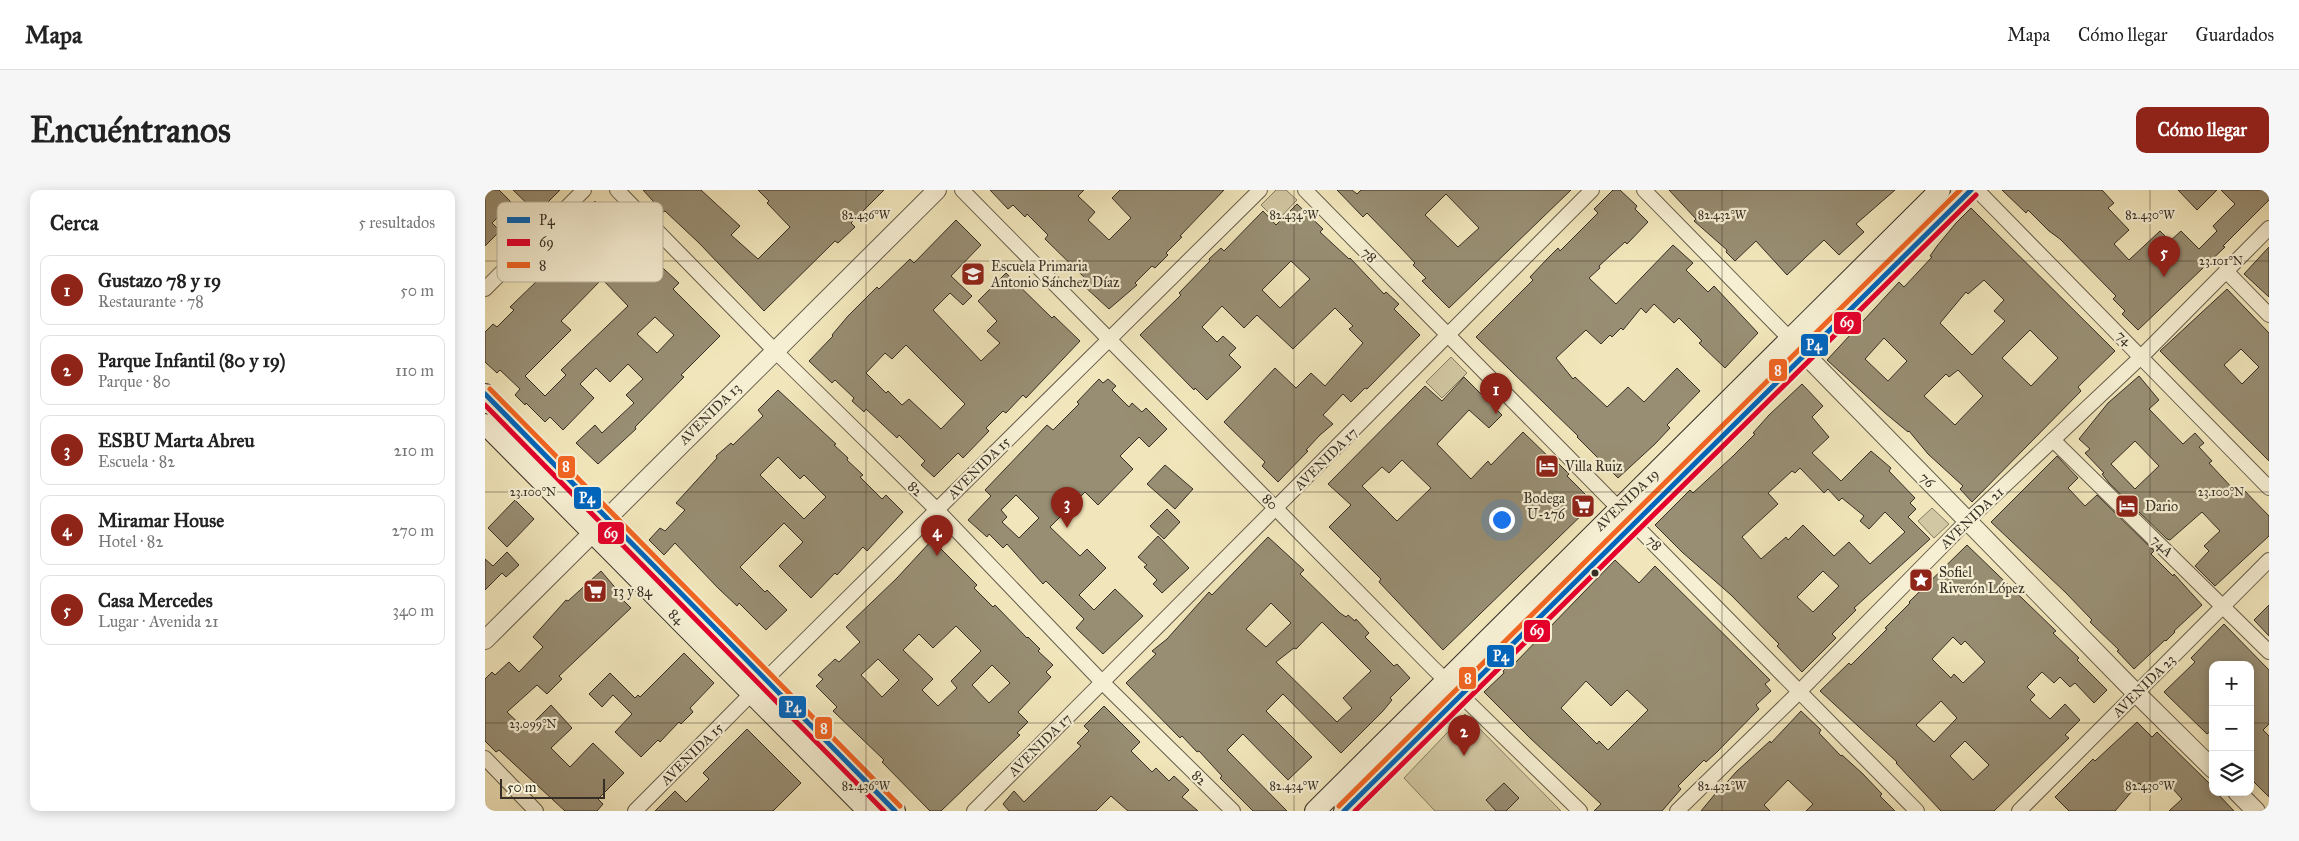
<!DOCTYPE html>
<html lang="es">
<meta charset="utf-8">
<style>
:root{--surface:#fff;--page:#f6f6f6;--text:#222;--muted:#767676;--line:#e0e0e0;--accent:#8f2418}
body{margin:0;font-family:"IM FELL Great Primer",serif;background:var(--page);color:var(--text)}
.controls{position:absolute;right:15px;bottom:15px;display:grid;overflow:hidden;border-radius:10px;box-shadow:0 2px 12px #0003}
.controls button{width:45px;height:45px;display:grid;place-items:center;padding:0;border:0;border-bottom:1px solid var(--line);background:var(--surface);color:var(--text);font:25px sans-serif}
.scale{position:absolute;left:15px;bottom:12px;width:105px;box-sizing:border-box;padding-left:5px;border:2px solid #372f25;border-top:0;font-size:14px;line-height:18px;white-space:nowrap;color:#372f25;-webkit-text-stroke:4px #f6efd3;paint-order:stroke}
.you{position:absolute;left:1016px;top:329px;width:18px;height:18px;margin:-12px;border:4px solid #fff;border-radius:50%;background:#1a73e8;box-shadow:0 0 0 8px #1a73e833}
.badge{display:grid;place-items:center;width:32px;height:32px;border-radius:50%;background:var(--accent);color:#fff;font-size:16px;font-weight:700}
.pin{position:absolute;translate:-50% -41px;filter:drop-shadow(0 1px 2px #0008)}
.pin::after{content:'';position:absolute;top:26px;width:18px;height:15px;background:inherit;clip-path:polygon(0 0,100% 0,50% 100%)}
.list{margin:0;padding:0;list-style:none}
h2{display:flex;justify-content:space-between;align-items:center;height:65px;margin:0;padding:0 20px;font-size:21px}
h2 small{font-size:16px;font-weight:400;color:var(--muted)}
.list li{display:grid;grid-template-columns:32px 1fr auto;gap:15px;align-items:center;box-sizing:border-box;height:70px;margin:0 10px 10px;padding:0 10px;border:1px solid var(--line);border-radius:10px}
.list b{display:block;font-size:19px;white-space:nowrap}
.list p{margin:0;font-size:16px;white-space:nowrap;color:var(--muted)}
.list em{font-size:16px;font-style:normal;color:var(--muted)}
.icon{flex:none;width:28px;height:28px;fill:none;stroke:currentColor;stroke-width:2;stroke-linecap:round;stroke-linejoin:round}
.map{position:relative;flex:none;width:1784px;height:621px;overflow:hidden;border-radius:10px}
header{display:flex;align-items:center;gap:30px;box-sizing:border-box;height:70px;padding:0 25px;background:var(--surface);border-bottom:1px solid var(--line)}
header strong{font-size:24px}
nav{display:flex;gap:28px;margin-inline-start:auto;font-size:18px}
.intro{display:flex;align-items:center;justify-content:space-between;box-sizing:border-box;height:120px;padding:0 30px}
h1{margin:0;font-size:35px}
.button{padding:12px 22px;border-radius:10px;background:var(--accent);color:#fff;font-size:18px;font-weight:700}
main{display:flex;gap:30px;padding:0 30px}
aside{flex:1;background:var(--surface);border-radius:10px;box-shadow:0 2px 12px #0003}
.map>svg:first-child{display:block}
</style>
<header>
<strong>Mapa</strong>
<nav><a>Mapa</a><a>Cómo llegar</a><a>Guardados</a></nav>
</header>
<div class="intro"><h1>Encuéntranos</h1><a class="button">Cómo llegar</a></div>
<main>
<aside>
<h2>Cerca<small>5 resultados</small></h2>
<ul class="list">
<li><span class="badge">1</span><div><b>Gustazo 78 y 19</b><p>Restaurante · 78</p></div><em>50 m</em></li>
<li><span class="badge">2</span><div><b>Parque Infantil (80 y 19)</b><p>Parque · 80</p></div><em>110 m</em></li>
<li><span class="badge">3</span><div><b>ESBU Marta Abreu</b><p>Escuela · 82</p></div><em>210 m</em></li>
<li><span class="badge">4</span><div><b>Miramar House</b><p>Hotel · 82</p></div><em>270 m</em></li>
<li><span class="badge">5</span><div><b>Casa Mercedes</b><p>Lugar · Avenida 21</p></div><em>340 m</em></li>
</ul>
</aside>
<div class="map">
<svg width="1784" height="621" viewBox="0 0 1784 621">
<rect width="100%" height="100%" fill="#f1e6bb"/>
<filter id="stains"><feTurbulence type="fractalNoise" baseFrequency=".004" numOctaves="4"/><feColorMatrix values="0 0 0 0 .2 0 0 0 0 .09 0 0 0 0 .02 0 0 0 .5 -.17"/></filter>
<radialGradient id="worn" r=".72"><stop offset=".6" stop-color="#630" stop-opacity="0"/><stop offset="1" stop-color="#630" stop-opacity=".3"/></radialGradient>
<!-- green -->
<g fill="#d1c7a2" stroke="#847b64">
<polygon points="791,0 801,0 812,10 792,31 776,15"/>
<polygon points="966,167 982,183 957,208 941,192"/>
<polygon points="1447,318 1464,334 1449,348 1433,331"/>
<polygon points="980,524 1076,621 950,621 919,588"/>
</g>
<!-- building -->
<g fill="#988e73" stroke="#372f25" fill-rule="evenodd">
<polygon points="0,0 14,0 27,13 7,33 15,41 0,56"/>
<polygon points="28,0 75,0 52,23"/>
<polygon points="158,0 216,0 255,36 246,45 273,69 305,37 282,13 284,11 273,0 399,0 366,33 370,37 353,53 350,51 279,121 214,53 180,21 178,22"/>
<polygon points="505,0 599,0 593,6 610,22 603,30 624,50 646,28 627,8 635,0 739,0 695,46 697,47 681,63 683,65 670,78 667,76 650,93 652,95 624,119 599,96 604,92 560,49 563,45 542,24 540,27 528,15 523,19"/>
<path d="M852 0H867L872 4 876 0H1086L964 118 937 91 941 88 928 75 930 73 915 57 882 23 878 27ZM961 4 994 38 973 57 940 25Z"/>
<polygon points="1128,0 1135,0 1152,16 1150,19 1163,32 1142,54 1140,52 1114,76 1115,78 1104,88 1131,114 1188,55 1208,73 1201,80 1223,102 1229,96 1273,143 1240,178 1214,153 1217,151 1194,128 1189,133 1169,114 1161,123 1156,118 1138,140 1136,138 1127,147 1125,145 1116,154 1101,140 1071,168 1088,189 1090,187 1122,217 1143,197 1159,212 1192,178 1215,201 1182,235 1185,238 1170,254 1133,288 1092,247 1093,246 991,147 1048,90 1045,87 1062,69 1073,58 1075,61 1113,23 1109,19"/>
<polygon points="1184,0 1410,0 1371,34 1379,42 1354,65 1339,50 1302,85 1271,51 1250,71 1241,62 1242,60 1209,31 1211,29"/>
<polygon points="1517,0 1617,0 1629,13 1623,18 1644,40 1629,54 1644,70 1675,41 1685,51 1696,41 1714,59 1732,41 1728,36 1750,14 1736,0 1784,0 1784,10 1738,56 1740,57 1653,140 1637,124 1640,121 1628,109 1631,106 1575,49 1564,41 1543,20 1541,23"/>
<polygon points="1693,0 1732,0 1712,20"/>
<path d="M110 11 135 36 134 37 194 93 188 99 235 146 196 185 199 187 150 237 151 239 113 274 91 253 110 235 117 243 149 213 141 205 158 189 143 174 125 192 111 178 95 194 109 208 78 240 65 227 60 232 41 213 40 215 30 205 35 199 15 180 12 183 0 172V142L8 134 12 137 29 120 25 117 54 89 56 91 87 60 80 53 107 27 100 20ZM117 89 143 116 76 180 81 185 60 206 40 186 86 140 76 131ZM170 127 189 145 172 163 152 144Z"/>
<path d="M812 14 838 39 835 42 864 69 865 68 899 104 901 102 914 114 909 119 935 145 882 199 880 198 866 212 858 204 838 225 848 234 835 245 821 260 823 261 793 292 777 276 780 272 739 232 790 178 811 198 826 183 840 196 878 153 864 139 868 136 850 118 808 159 772 125 759 138 737 116 717 137 732 152 738 146 751 158 744 165 756 177 722 210 710 198 709 200 655 145 696 105 694 103 725 71 724 69 736 58 739 61 778 21 791 35ZM806 71 825 89 795 118 777 100Z"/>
<path d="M1486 18 1630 161 1593 197 1596 201 1487 312 1475 299 1478 296 1443 264 1424 241 1423 242 1400 223 1342 170 1414 92 1419 97 1447 67 1445 66 1452 56 1471 33ZM1499 90 1519 110 1509 121 1520 131 1487 165 1455 133 1481 102 1483 104ZM1545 140 1573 168 1546 196 1517 168ZM1399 148 1422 171 1403 191 1380 169ZM1473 180 1498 206 1470 235 1439 206 1461 184 1464 187Z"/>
<path d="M471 30 496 55 466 86 487 106 478 115 465 103 448 120 496 171 515 153 502 141 512 131 493 111 521 83 567 128 569 126 595 151 541 208 538 205 521 223 518 221 501 238 504 241 478 268 473 263 449 287 436 275 440 271 414 245 412 248 381 219 379 222 367 211 369 208 350 190 347 193 324 171 348 146 347 145 363 126 392 97 394 99 425 69 429 73ZM421 155 480 214 456 239 424 209 417 215 403 201 401 203 381 183 400 163 407 169Z"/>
<polygon points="1784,57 1784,107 1759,84"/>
<path d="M1742 99 1784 143V271L1675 161ZM1756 159 1774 177 1757 194 1739 175Z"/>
<path d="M1654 186 1674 210 1664 219 1698 254 1710 243 1719 253 1714 257 1727 271 1724 273 1750 301 1755 296 1784 326V346L1730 396 1710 376 1724 361 1719 356 1735 341 1717 322 1685 350 1682 349 1624 293 1617 284 1619 283 1600 263 1605 259 1594 249 1623 213ZM1650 251 1674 276 1650 299 1626 274Z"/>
<path d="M979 187 1017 225 1004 238 984 220 952 254 986 289 1003 271 1006 275 1038 242 1072 275 1074 274 1084 284 1082 286 1109 313 958 460 894 392 896 389 844 337 866 315 843 294 940 196 957 211ZM917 270 946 298 912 331 877 296 897 277 904 283Z"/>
<path d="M614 189 618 193 623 189 631 196 627 200 644 217 647 213 657 222 661 218 682 239 664 257 654 247 635 266 648 279 613 315 600 302 565 337 595 366 602 359 621 378 594 405 609 420 630 399 658 426 618 464 591 438 599 429 561 391 558 394 522 354 518 358 504 344 502 347 483 330 506 306 500 300 562 235 568 240 594 214 592 212ZM531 305 554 328 534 348 517 332 522 327 516 320Z"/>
<path d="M1317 194 1338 216 1327 227 1344 247 1327 263 1356 291 1386 261 1406 278 1404 281 1430 308 1425 313 1431 319 1423 327 1445 349 1369 418 1371 420 1347 444 1351 448 1317 482 1292 456 1294 454 1246 405 1197 362 1170 335 1205 300 1208 303 1248 266 1270 244 1268 243 1284 225ZM1315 278 1339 303 1343 299 1354 311 1357 308 1379 326 1375 331 1384 339 1400 322 1420 342 1385 374 1364 352 1349 366 1318 335 1303 350 1301 347 1276 369 1257 347 1293 314 1283 303 1307 281 1310 283ZM1338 381 1354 396 1328 422 1312 407Z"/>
<path d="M293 200 351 254 349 255 363 268 362 270 378 285 375 287 397 309 401 305 418 322 382 361 378 357 352 385 350 383 326 408 294 376 318 352 299 333 255 377 280 402 282 400 302 420 281 440 254 413 252 416 233 398 190 353 179 365 164 350 175 338 180 341 200 320 191 313 232 268 231 266 246 253 248 255 278 226 273 220ZM293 267 315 289 319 285 341 307 319 329 275 285Z"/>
<polygon points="1572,266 1593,288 1583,298 1600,316 1612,305 1669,361 1666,364 1688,386 1689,384 1717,415 1689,441 1690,442 1681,451 1680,450 1649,479 1632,461 1634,460 1605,432 1607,430 1580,402 1506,332"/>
<polygon points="680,275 708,299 690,319 662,294"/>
<polygon points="30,310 49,329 22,357 3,338"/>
<polygon points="682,319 695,332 679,349 665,336"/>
<polygon points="673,346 704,378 677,403 668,394 672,390 659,377 662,375 653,367"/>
<path d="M783 347 819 380 815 384 855 423 861 427 863 425 870 431 871 429 884 443 880 447 909 476 912 474 925 488 905 508 907 510 898 521 856 563 798 504 781 521 827 567 803 590 758 544 742 560 802 621H768L735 588 737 586 714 561 712 562 697 546 695 548 641 493 671 464 667 461 682 449 724 402 727 405ZM786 413 806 433 781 457 761 439ZM837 432 886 481 858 508 867 518 852 532 791 472 809 458 811 459Z"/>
<path d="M447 350 492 395 489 398 508 417 510 415 542 448 543 447 555 459 553 461 568 475 561 482 566 487 533 522 543 532 532 543 535 545 456 621H445L397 572 399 570 348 521 352 517 331 496 338 489 333 485 350 469 354 472 375 452 361 437 412 388ZM471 436 496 461 466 491 472 498 453 516 437 500 448 489 418 460 434 444 448 458ZM393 469 414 490 397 507 376 485ZM507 475 525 493 504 513 487 495Z"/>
<path d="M1482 355 1571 441 1568 443 1594 468 1592 470 1622 500 1609 513 1590 493 1585 497 1575 487 1569 493 1557 482 1542 497 1550 505 1545 510 1565 529 1580 514 1595 530 1580 545 1584 548 1509 621H1456L1411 573 1412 572 1335 501 1364 473 1366 475 1402 439 1400 438 1425 413 1424 412ZM1468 447 1476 455 1480 451 1500 472 1478 493 1469 484 1466 488 1447 469ZM1456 511 1472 528 1449 552 1431 535ZM1480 551 1504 575 1488 590 1465 566Z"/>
<polygon points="22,362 34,375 21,387 17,383 0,400 0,369 8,376"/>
<path d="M1130 370 1154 393 1170 376 1285 490 1280 494 1286 501 1271 515 1274 519 1232 562 1221 572 1219 570 1193 596 1196 599 1177 621H1109L1116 614 1045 548 999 502 1019 483 1018 481 1027 472 1029 474ZM1101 491 1126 516 1142 500 1163 520 1123 560 1114 551 1112 554 1076 518Z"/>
<polygon points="116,381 134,402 132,404 146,418 74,486 77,489 62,504 52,495 22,522 41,540 66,515 87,538 66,558 85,577 108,553 139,583 113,609 118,614 112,621 80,621 14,560 11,562 0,551 0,489 7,482 10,485 24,472 34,482 58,457 48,447 81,410 83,411"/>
<polygon points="1784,415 1784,446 1769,430"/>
<polygon points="1739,434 1784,480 1784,534 1778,540 1784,546 1784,607 1765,588 1765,475 1728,475 1728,539 1722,544 1679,502 1710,472 1706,468"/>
<polygon points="199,463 229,493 205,518 208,522 196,534 194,532 175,552 173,550 156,567 130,542 147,524 128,505 117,517 104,504 125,483 150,508 153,505 155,507"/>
<polygon points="619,516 655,552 646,561 667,582 671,578 684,591 689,586 704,600 697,607 713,621 643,621 626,606 611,621 524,621 518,614 529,601 539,612 596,556 592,553 604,541 599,536"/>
<polygon points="1316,521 1336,540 1334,543 1356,566 1357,565 1378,584 1397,604 1395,606 1410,621 1321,621 1328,614 1303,590 1279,615 1285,621 1216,621 1235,598 1236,599 1251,582 1285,551 1286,553"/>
<polygon points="1652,532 1667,547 1672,542 1726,595 1728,602 1731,602 1749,621 1684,621 1697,609 1679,589 1664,603 1654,593 1630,621 1584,621 1570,607 1608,569 1610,571"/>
<polygon points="262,539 316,593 288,621 170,621 190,601 201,612 224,589 218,583"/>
<polygon points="1019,593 1034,608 1021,621 1011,621 1001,610"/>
</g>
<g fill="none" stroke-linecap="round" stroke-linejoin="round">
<!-- minor casing -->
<g stroke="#665d4a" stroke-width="16">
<g id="minor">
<polyline points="132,0 289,160 452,320 617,492 748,621"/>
<polyline points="477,0 947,477 1095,621"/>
<polyline points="820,0 1432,621"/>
<polyline points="1159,0 1304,148"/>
<polyline points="1492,0 1784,298"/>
<polyline points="1741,81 1784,125"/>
<polyline points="0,99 99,0"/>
<polyline points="1568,250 1784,462"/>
<polyline points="0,568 51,621"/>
<polyline points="150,621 280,490 775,0"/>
<polyline points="489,621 1107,0"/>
<polyline points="1192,621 1307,509 1482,331 1657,166 1784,38"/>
<polyline points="1534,621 1784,370"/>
</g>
</g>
<!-- tertiary casing -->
<g stroke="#665d4a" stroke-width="20">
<g id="tertiary">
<polyline points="1304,148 1642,494 1728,579"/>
<polyline points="0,450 452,0"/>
<polyline points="1752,602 1771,621"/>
</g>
</g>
<!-- secondary casing -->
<g stroke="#372f25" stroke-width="22">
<g id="secondary">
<polyline points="0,204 410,621"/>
<polyline points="0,234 383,621"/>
<polyline points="830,621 1455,0"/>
<polyline points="859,621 1158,323 1486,0"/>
</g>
</g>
<!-- minor -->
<use href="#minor" stroke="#f6efd3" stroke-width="14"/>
<!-- tertiary -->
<use href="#tertiary" stroke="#f6efd3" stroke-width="18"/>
<!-- secondary -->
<use href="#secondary" stroke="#f6efd3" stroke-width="20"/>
<!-- bus-1 casing -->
<g stroke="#f6efd3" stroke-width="9">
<g id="bus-1">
<polyline points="0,204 410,621"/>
<polyline points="859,621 1486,0"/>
</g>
</g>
<!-- bus-2 casing -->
<g stroke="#f6efd3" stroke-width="9">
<g id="bus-2">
<polyline points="0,215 399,621"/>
<polyline points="870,621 1491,5"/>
</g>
</g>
<!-- bus-3 casing -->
<g stroke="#f6efd3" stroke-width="9">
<g id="bus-3">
<polyline points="5,199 415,616"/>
<polyline points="854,616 1475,0"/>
</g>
</g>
<!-- bus-1 -->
<use href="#bus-1" stroke="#0065bd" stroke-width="5"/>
<!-- bus-2 -->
<use href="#bus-2" stroke="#e4002b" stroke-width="5"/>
<!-- bus-3 -->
<use href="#bus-3" stroke="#f26522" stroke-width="5"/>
</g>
<!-- ticks -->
<path fill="none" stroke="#372f25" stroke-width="1" stroke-opacity="0.45" d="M381 0V621M809 0V621M1237 0V621M1665 0V621M0 71H1784M0 302H1784M0 533H1728M1765 533H1784"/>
<!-- icons -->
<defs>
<g id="school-square" transform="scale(1.25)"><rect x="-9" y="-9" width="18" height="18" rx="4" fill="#8f2418" stroke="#f6efd3"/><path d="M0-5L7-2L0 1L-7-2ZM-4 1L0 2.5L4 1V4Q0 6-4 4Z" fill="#fff"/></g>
<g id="hotel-square" transform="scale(1.25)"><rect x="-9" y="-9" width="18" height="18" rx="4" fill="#8f2418" stroke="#f6efd3"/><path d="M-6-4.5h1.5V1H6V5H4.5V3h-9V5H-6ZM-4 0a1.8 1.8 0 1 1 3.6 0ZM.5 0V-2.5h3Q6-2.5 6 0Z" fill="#fff"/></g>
<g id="supermarket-square" transform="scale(1.25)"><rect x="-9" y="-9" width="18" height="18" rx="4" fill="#8f2418" stroke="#f6efd3"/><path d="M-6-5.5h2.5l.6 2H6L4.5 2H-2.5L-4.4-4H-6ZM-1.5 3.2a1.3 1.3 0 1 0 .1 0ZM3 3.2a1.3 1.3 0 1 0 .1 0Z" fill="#fff"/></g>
<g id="sight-square" transform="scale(1.25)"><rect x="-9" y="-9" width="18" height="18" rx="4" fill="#8f2418" stroke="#f6efd3"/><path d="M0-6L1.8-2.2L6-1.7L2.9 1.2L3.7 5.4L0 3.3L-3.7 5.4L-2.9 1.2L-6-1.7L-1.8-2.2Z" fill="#fff"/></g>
</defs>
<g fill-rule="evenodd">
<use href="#school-square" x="488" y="84"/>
<use href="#hotel-square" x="1062" y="276"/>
<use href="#supermarket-square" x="1098" y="316"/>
<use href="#hotel-square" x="1642" y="316"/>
<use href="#sight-square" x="1436" y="390"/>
<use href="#supermarket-square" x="110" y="401"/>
</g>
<!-- markers -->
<circle fill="#372f25" stroke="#f6efd3" stroke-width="2" cx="1110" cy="383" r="4.5"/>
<g text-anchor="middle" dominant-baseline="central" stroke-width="4.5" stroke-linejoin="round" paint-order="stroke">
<!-- street labels -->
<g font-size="14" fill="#372f25" stroke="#f6efd3">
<text transform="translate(884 65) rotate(45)">78</text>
<text transform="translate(1639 148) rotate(45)">74</text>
<text transform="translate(225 224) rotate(-45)">AVENIDA 13</text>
<text transform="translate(841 269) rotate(-45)">AVENIDA 17</text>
<text transform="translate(494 278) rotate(-45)">AVENIDA 15</text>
<text transform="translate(1442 290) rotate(45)">76</text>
<text transform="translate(430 299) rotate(44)">82</text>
<text transform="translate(1142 310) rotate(-44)">AVENIDA 19</text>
<text transform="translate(785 312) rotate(46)">80</text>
<text transform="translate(1487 328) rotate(-44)">AVENIDA 21</text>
<text transform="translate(1169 353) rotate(46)">78</text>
<text transform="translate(1677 356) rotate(44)">74A</text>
<text transform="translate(191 427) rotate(45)">84</text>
<text transform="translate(1659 496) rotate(-45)">AVENIDA 23</text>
<text transform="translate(555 555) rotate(-45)">AVENIDA 17</text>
<text transform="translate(207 564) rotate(-45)">AVENIDA 15</text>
<text transform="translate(714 588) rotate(44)">82</text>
</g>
<!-- poi labels -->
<g font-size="14" fill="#372f25" stroke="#f6efd3" text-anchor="start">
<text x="506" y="76">Escuela Primaria<tspan x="506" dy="16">Antonio Sánchez Díaz</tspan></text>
<text x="1080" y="276">Villa Ruiz</text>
<text x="1080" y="308" text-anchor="end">Bodega<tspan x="1080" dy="16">U-276</tspan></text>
<text x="1660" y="316">Dario</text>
<text x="1454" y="382">Sofiel<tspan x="1454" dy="16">Riverón López</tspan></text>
<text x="128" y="401">13 y 84</text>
</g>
</g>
<!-- legend -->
<rect x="12" y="12" width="166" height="80" rx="8" fill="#f6efd3" stroke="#bdb59f" stroke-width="1"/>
<rect x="22" y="27" width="23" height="6" fill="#0065bd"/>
<rect x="22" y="49" width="23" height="7" fill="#e4002b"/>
<rect x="22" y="72" width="23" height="6" fill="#f26522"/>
<g font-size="14" fill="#372f25">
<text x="54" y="35">P4</text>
<text x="54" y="57">69</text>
<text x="54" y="80">8</text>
</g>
<g font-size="12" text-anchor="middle" fill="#372f25" stroke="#f6efd3" stroke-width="4.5" stroke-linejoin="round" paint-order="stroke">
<text x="381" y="29">82.436°W</text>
<text x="809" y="29">82.434°W</text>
<text x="1237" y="29">82.432°W</text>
<text x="1665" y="29">82.430°W</text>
<text x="1736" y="75">23.101°N</text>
<text x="48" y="306">23.100°N</text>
<text x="1736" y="306">23.100°N</text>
<text x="48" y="538">23.099°N</text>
<text x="381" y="600">82.436°W</text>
<text x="809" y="600">82.434°W</text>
<text x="1237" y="600">82.432°W</text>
<text x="1665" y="600">82.430°W</text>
</g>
<g stroke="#f6efd3" stroke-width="2">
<rect x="1348" y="121" width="29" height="24" rx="5" fill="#e4002b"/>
<rect x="1315" y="143" width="29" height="24" rx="5" fill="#0065bd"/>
<rect x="1283" y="168" width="20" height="24" rx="5" fill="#f26522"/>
<rect x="72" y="265" width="19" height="24" rx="5" fill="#f26522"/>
<rect x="88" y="296" width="29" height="24" rx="5" fill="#0065bd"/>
<rect x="112" y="331" width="28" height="24" rx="5" fill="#e4002b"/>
<rect x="1038" y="429" width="28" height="24" rx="5" fill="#e4002b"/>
<rect x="1001" y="454" width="29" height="24" rx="5" fill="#0065bd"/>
<rect x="973" y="476" width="19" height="24" rx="5" fill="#f26522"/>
<rect x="293" y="505" width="29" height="24" rx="5" fill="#0065bd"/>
<rect x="329" y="526" width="19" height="24" rx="5" fill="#f26522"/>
</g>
<g font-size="14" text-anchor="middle" font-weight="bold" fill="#fff">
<text x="1362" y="137">69</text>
<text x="1329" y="160">P4</text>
<text x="1293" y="185">8</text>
<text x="81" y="281">8</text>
<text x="102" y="313">P4</text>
<text x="126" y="348">69</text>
<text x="1052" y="445">69</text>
<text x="1016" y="471">P4</text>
<text x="983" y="493">8</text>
<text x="308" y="522">P4</text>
<text x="339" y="543">8</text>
</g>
<rect width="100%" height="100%" filter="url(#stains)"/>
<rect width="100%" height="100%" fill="url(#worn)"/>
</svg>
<div class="controls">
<button>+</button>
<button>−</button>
<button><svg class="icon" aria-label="layers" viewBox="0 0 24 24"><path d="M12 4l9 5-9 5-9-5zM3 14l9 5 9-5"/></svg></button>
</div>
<div class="scale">50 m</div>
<div class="you"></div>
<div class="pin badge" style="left:1011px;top:224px">1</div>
<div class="pin badge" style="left:979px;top:566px">2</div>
<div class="pin badge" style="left:582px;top:338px">3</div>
<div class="pin badge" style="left:452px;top:366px">4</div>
<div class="pin badge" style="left:1679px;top:87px">5</div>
</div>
</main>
